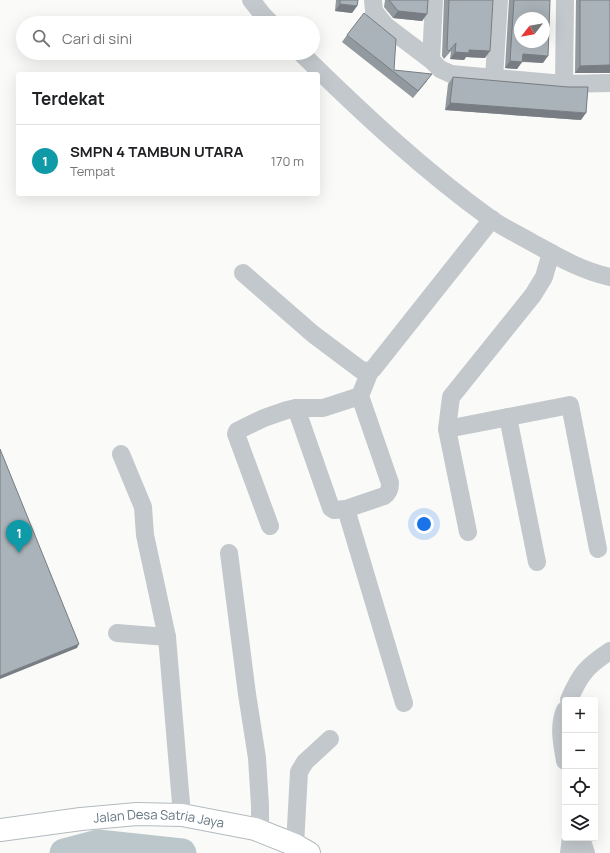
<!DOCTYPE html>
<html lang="id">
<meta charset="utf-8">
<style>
:root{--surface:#fff;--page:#f2f2f2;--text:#202124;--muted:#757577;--line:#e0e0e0;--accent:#1a73e8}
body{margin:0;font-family:Manrope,sans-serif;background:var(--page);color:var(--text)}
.controls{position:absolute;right:12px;bottom:12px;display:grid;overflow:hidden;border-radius:4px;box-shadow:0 4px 16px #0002}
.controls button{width:36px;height:36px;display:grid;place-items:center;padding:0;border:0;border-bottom:1px solid var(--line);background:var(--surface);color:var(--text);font:20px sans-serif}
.compass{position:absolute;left:514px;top:12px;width:36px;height:36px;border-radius:50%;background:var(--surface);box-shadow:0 4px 16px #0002;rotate:239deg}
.you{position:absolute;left:424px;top:524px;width:14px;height:14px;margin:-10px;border:3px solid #fff;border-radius:50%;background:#1a73e8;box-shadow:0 0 0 6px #1a73e833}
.badge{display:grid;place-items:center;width:26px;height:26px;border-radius:50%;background:var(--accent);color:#fff;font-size:13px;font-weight:700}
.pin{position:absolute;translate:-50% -33px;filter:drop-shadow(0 1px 2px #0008)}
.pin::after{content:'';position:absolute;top:21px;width:14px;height:12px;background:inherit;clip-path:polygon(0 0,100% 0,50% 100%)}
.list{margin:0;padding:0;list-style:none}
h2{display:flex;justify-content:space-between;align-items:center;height:52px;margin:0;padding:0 16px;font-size:17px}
h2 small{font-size:13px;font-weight:400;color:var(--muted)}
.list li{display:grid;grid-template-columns:26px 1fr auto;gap:12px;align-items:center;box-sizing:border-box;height:72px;padding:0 16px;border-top:1px solid var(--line)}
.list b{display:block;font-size:15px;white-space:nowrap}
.list p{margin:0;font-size:13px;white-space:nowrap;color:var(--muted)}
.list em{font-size:13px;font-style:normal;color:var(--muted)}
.icon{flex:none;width:22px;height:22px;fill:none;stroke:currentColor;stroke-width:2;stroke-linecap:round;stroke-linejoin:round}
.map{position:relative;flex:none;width:610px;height:853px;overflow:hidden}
.search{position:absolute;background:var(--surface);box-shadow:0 4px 16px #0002;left:16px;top:16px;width:304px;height:44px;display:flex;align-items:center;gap:10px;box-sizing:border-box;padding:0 14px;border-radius:22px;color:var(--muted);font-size:15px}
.panel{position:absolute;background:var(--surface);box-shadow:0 4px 16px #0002;left:16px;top:72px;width:304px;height:124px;border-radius:4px}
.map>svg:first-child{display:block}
</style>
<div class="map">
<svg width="610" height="853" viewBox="0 0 610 853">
<rect width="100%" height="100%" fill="#fafaf8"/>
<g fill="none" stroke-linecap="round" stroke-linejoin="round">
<!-- river -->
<polyline stroke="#bbc7cb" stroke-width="29" points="64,853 98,844 182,853"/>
<!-- secondary casing -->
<g stroke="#b3babf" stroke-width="24">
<g id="secondary">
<path id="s1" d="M0 830 81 819 137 814 182 815 255 829 295 845 309 853"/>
</g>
</g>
<!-- street -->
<g stroke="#c3c8cc" stroke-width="18">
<polyline points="251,0 263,15 271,23"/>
<polyline points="373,0 374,11 386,26 431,60 440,69 451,74 564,84 610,83"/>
<path d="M301 53C361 112 423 170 491 219 504 228 519 235 533 243 558 257 582 271 610 277"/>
<polyline points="431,60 434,0"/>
<polyline points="494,78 499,0"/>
<polyline points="564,84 565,0"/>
<polyline points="243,273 313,334 361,370 367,371 373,369 492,219"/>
<path d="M370 371 360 396 390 483C390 489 389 493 384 496L346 509 404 703"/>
<polyline points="296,408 331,508 334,510 346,509"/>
<polyline points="508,417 537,562"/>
<polyline points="447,429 570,405 598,549"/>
<polyline points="121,454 143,507 145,535 167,637 182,815"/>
<polyline points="270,526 236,434 237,431 264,418 287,410 296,408 323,408 360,396"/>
<polyline points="468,532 447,429 451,397 533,295 544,277 551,253"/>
<polyline points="229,553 247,694 257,758 260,805 260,831"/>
<polyline points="117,633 167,637"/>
<path d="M569 700C580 674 587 666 610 651"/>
<path d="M565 710C558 727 562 743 565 761"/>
<polyline points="581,838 586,853"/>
<polyline points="295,845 299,772 305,762 330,739"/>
<polyline points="569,853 571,838"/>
</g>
<!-- secondary -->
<use href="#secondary" stroke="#fff" stroke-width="22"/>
</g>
<!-- wall -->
<g fill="#929a9f">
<polygon points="336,0 358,0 357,6 352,13 335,11"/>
<polygon points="385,0 428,0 427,14 422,21 393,18 384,7"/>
<polygon points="444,0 493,0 485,58 466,57 464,60 450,59 451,51 444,59 442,56"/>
<polygon points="509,0 550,0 543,63 522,62 517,69 505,68"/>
<polygon points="576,0 610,0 610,73 575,73"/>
<polygon points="347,35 394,70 427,81 413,98 342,42"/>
<polygon points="453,77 581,120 445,110 448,84"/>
</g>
<!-- shaded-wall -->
<g fill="#777d82">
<polygon points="340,4 357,6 352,13 335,11"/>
<polygon points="398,11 427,14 422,21 393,18"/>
<polygon points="469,50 490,51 485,58 466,57 464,60 450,59 455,52"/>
<polygon points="523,54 548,56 543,63 518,61"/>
<polygon points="510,61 522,62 517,69 505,68"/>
<polygon points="610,65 610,73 575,73 580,66"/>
<polygon points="450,103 586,113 581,120 445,110"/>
<polygon points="79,644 77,648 0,679 0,676"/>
</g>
<!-- building -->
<g fill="#aab3b9" stroke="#777d82" fill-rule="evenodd">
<polygon points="340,0 358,0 357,6 340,4"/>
<polygon points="389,0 428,0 427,14 398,11"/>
<polygon points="449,0 493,0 490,51 469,50 469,53 455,52 456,43 449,51 447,49"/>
<path d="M514 0H550L548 56 523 54 522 62 510 61ZM520 18H544V42H520Z"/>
<polygon points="580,0 610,0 610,65 580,66"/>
<polygon points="364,13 396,39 394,70 432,74 418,91 347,35"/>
<polygon points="453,77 568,87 588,87 586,113 450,103"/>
<polygon points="0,449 79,644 0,676"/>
</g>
<g text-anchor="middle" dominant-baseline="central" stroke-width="4" stroke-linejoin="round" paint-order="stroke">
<!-- street labels -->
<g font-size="13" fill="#657683" stroke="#fff">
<text stroke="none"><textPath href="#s1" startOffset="160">Jalan Desa Satria Jaya</textPath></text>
</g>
</g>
</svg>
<div class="controls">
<button>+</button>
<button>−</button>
<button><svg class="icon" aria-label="locate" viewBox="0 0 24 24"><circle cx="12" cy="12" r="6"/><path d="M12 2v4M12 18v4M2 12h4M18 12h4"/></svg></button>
<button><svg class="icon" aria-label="layers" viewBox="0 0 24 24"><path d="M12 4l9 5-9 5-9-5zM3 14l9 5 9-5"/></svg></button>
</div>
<svg class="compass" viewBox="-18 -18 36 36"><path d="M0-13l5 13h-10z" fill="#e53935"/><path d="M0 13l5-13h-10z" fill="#757577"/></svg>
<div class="you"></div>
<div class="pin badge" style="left:19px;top:553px;background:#0f9aa8">1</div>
<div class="search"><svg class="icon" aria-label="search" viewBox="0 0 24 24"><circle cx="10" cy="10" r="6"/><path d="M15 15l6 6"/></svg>Cari di sini</div>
<section class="panel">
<h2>Terdekat<small></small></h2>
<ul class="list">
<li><span class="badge" style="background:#0f9aa8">1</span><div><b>SMPN 4 TAMBUN UTARA</b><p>Tempat</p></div><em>170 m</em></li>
</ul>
</section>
</div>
